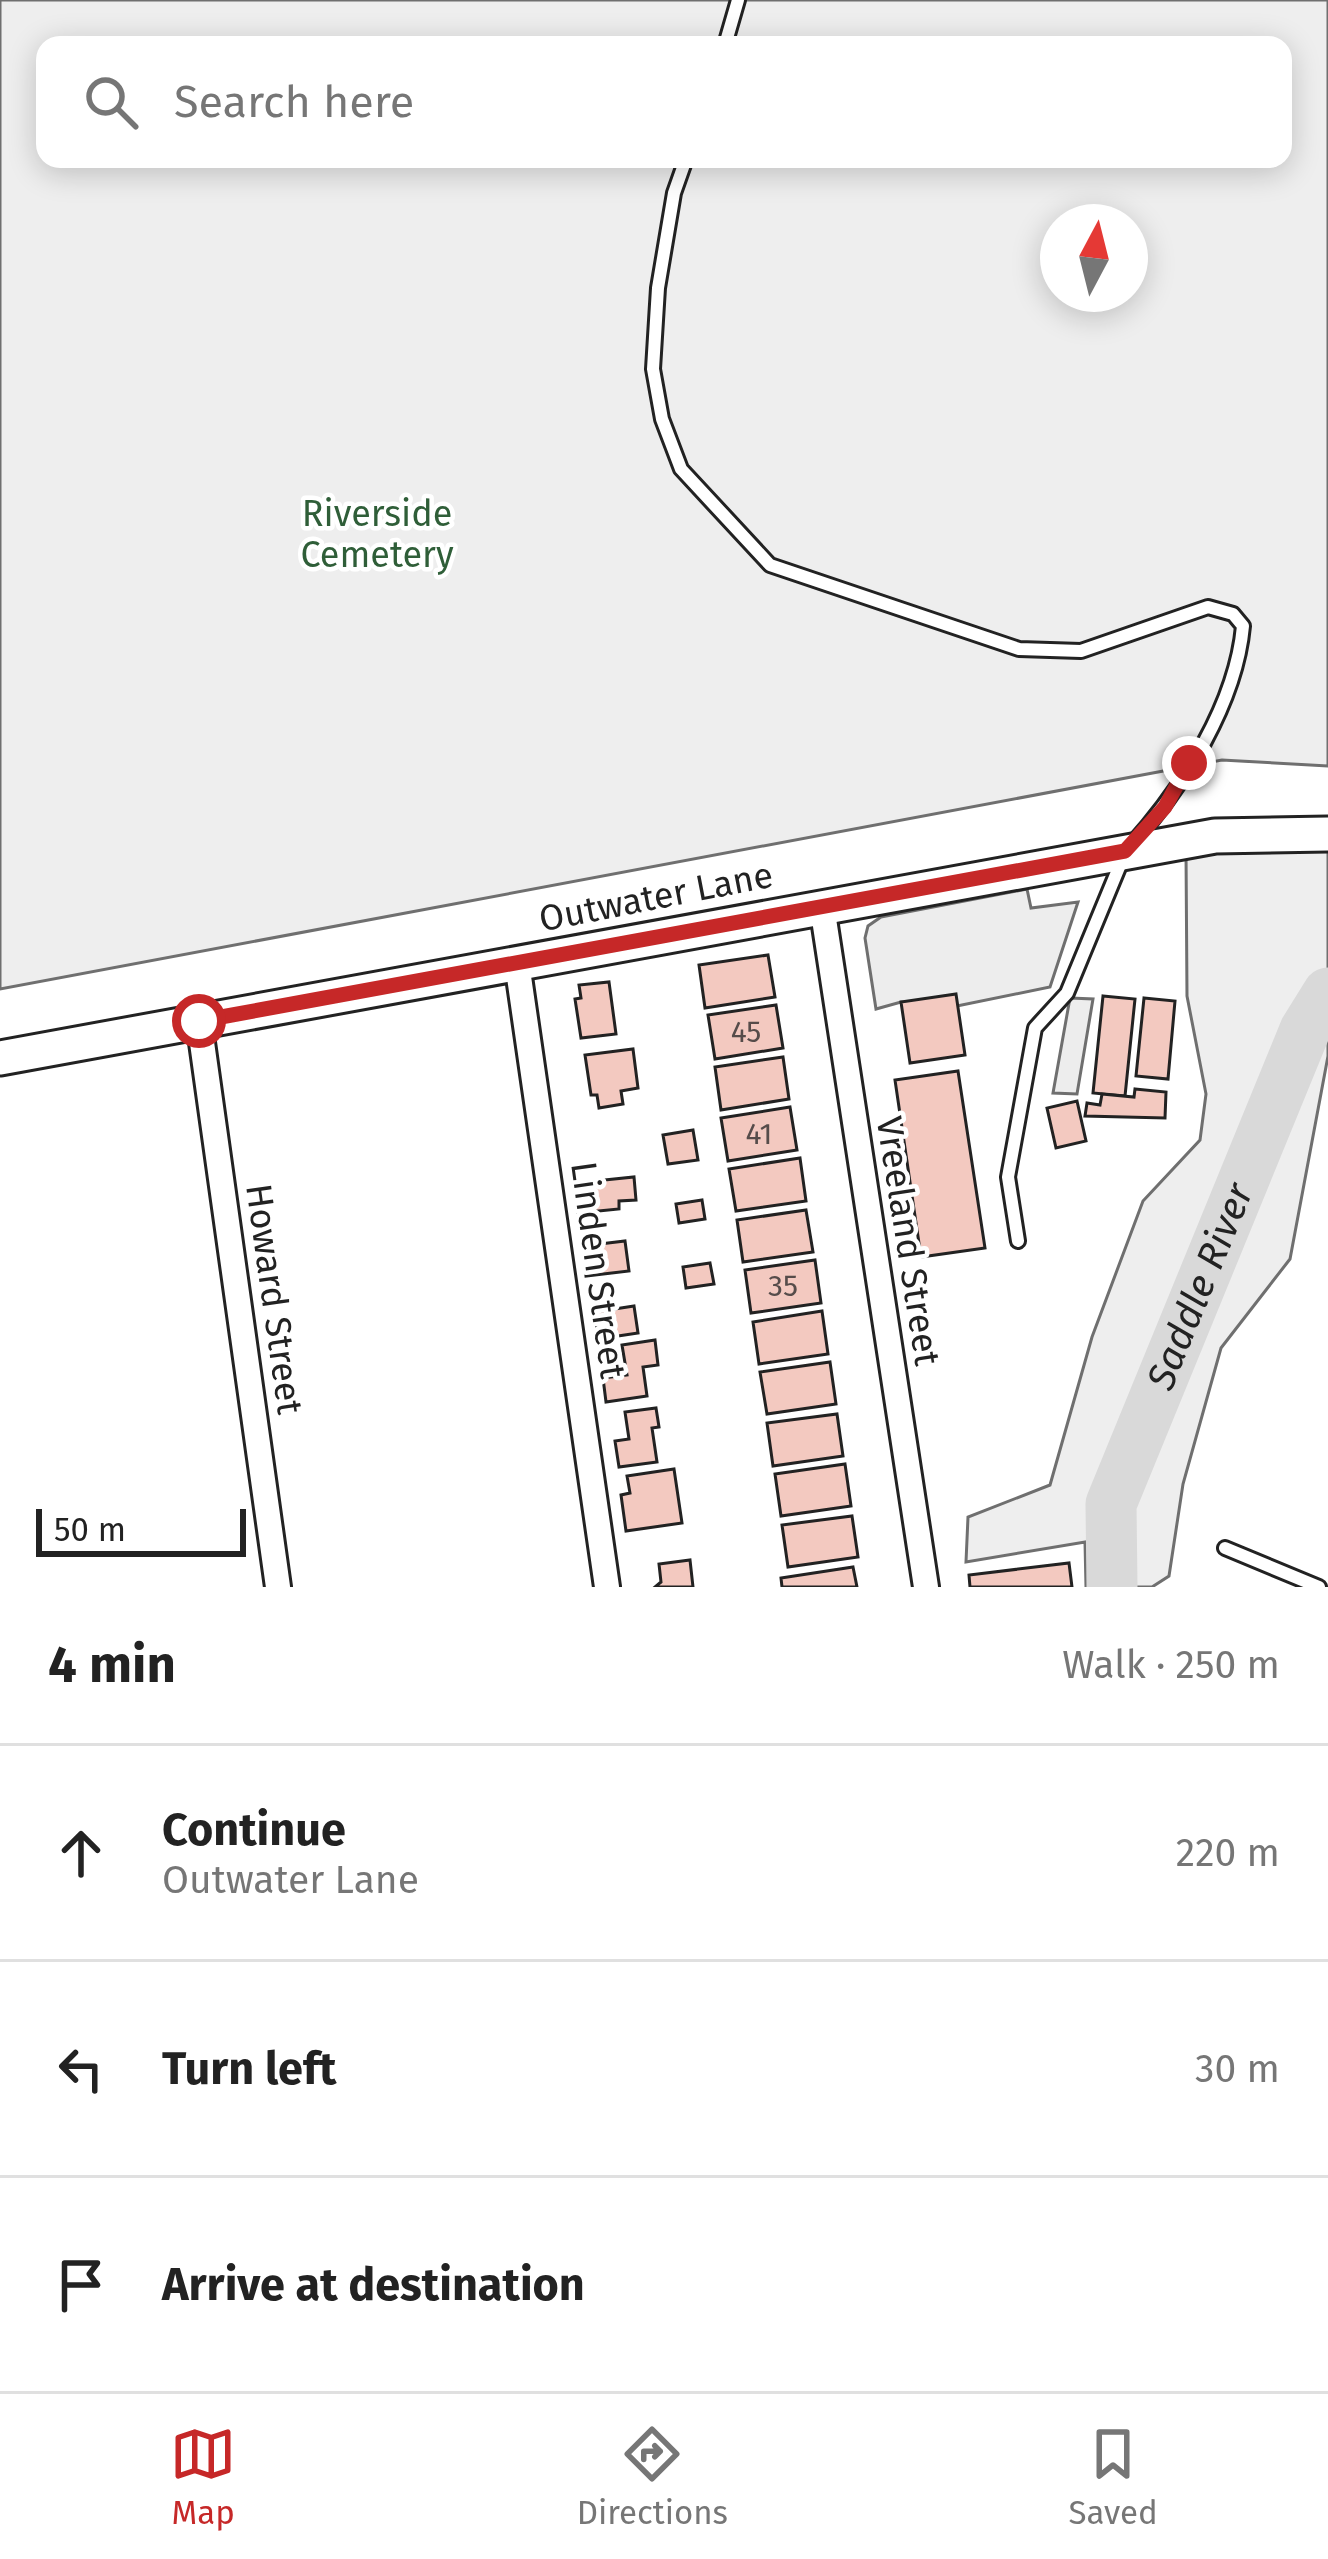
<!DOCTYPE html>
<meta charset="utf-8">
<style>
:root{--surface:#fff;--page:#f6f6f6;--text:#222;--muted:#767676;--line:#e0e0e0;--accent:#c62828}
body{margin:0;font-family:"Fira Sans",sans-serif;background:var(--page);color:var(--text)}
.compass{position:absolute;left:1040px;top:204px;width:108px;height:108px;border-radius:50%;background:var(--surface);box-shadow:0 6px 30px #0003;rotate:7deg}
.scale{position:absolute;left:36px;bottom:30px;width:210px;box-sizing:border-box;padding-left:12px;border:6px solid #222;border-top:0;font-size:33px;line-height:42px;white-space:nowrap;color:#222;-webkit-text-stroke:9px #fff;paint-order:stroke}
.stop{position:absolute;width:36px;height:36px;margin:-27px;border:9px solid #c62828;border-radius:50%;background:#fff}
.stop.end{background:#c62828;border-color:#fff;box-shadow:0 3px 12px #0008}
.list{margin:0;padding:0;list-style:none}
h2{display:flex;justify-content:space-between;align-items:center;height:156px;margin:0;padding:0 48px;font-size:51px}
h2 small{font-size:39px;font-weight:400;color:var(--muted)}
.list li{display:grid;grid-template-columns:78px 1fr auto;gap:36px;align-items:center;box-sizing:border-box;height:216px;padding:0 48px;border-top:3px solid var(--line)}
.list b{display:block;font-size:45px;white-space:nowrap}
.list p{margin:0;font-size:39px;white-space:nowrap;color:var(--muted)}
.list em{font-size:39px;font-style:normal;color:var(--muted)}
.icon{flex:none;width:66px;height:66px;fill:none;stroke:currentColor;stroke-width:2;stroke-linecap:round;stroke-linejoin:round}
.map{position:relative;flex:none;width:1328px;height:1587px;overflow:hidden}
.search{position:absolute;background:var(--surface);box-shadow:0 6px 30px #0003;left:36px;right:36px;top:36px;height:132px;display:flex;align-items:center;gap:30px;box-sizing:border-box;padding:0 42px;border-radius:24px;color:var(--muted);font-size:45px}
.sheet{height:804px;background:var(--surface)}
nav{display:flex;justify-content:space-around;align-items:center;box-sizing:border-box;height:168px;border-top:3px solid var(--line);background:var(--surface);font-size:33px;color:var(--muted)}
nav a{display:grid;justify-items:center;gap:6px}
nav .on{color:var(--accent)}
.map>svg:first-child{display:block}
</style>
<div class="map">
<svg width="1328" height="1587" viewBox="0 0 1328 1587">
<rect width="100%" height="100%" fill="#fff"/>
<!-- green -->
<g fill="#eee" stroke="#6f6f6f" stroke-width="3" fill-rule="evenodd">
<path d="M0 0H1328V766L1222 760 0 989ZM45 45H1283V159H45ZM1058 222H1130V294H1058Z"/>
<polygon points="1328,845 1328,1056 1290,1259 1221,1348 1183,1484 1169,1576 1152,1587 1086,1587 1085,1542 966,1562 968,1517 1050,1485 1092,1337 1143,1201 1200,1140 1206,1094 1187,996 1186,852"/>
</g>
<!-- parking -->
<g fill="#ededed" stroke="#6f6f6f" stroke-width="3">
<polygon points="1027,889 1031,908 1078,902 1050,987 957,1006 901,1002 876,1009 865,938 868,926 881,917"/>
<polygon points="1070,998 1093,999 1077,1094 1053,1093"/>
</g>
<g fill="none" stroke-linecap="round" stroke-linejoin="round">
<!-- river -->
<path stroke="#d9d9d9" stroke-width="51" id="s1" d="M1112 1587 1111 1504 1305 1030 1328 993"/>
</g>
<!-- building -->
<g fill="#f3c9c0" stroke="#222" stroke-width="3">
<polygon points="768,955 775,997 705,1008 699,965"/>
<polygon points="609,982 616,1034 581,1038 575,999 581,998 579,985"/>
<polygon points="956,994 965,1055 910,1063 901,1002"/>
<polygon points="1103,996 1135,999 1125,1096 1093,1093"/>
<polygon points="1144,998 1175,1001 1168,1079 1136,1076"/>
<polygon points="776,1005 783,1048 715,1059 708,1015"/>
<polygon points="633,1049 638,1088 621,1091 623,1104 599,1108 597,1095 591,1095 585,1055"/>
<polygon points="783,1057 789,1099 721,1110 715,1067"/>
<polygon points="958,1071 985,1248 921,1257 895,1080"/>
<polygon points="1135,1089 1166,1092 1165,1118 1085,1116 1087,1103 1100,1105 1102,1094 1134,1097"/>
<polygon points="1077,1101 1086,1141 1056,1148 1047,1108"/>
<polygon points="790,1107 797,1150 728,1161 721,1118"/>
<polygon points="693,1130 698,1160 668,1164 663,1135"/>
<polygon points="800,1158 806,1201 736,1211 729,1169"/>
<polygon points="634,1177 636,1200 619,1201 619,1209 578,1213 575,1183"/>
<polygon points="702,1200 705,1219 679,1223 676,1204"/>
<polygon points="806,1210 813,1252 743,1262 737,1220"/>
<polygon points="625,1241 629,1271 586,1276 583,1246"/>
<polygon points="815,1260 821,1303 751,1313 745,1270"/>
<polygon points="710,1263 714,1284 686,1288 683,1267"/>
<polygon points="634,1306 638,1333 598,1339 595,1312"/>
<polygon points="822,1311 828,1354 759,1364 753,1322"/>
<polygon points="655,1340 658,1365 643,1367 647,1396 606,1402 603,1378 627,1375 622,1345"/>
<polygon points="830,1362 836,1404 767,1414 760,1372"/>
<polygon points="656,1408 659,1427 652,1428 657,1462 619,1467 615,1441 629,1439 625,1412"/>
<polygon points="837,1414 843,1456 773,1466 767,1423"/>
<polygon points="845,1464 851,1506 781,1516 775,1474"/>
<polygon points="674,1469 682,1523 626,1531 621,1495 630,1493 627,1476"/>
<polygon points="852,1516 858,1557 788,1567 782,1525"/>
<polygon points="690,1560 693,1587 655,1587 661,1582 659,1564"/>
<polygon points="1069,1563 1072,1587 970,1587 969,1575"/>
<polygon points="853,1567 857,1587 782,1587 781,1578"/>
</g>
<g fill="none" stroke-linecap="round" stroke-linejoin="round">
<!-- service casing -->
<g stroke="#222" stroke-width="18">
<g id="service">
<polyline points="725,45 738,0"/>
<path d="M686 159 674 193 658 288 653 369 662 419 681 469 770 565 1019 649 1081 651 1208 607 1233 614 1243 626C1236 703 1184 786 1132 844"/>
<polyline points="1018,1241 1008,1177 1035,1028 1067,993 1122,860"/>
<polyline points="1225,1548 1319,1587"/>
</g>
</g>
<!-- minor casing -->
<g stroke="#222" stroke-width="30">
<g id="minor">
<polyline points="822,906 926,1587"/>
<polyline points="517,963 607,1587"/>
<polyline points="199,1021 278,1587"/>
</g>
</g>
<!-- tertiary casing -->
<g stroke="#222" stroke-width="39">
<polyline id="tertiary" points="0,1058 1215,836 1328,834"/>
</g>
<!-- service -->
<use href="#service" stroke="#fff" stroke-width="12"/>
<!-- minor -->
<use href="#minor" stroke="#fff" stroke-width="24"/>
<!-- tertiary -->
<use href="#tertiary" stroke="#fff" stroke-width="33"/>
</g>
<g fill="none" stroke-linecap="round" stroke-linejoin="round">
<!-- route -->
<polyline stroke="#c62828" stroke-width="15" points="199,1021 1125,851 1165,807 1189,763"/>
</g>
<g text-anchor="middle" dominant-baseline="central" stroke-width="9" stroke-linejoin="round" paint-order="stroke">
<!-- number labels -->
<g font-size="30" fill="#564c4a">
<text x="746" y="1032">45</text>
<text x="759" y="1134">41</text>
<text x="783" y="1286">35</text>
</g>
<!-- park labels -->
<g font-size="36" fill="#2f5e38" stroke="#fff">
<text x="377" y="514">Riverside<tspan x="377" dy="41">Cemetery</tspan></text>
</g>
<!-- street labels -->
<g font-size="36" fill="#222" stroke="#fff">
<text transform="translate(656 897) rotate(-11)">Outwater Lane</text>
<text transform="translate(908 1241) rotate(81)">Vreeland Street</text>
<text transform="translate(598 1270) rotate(82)">Linden Street</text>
<text transform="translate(274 1299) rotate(82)">Howard Street</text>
</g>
<!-- water labels -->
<g font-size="39" font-style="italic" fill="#222" stroke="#fff">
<text stroke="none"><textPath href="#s1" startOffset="318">Saddle River</textPath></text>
</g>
</g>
</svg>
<svg class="compass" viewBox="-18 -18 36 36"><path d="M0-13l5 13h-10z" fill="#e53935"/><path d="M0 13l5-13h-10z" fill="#767676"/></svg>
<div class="scale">50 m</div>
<div class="stop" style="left:199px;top:1021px"></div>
<div class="stop end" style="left:1189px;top:763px"></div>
<div class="search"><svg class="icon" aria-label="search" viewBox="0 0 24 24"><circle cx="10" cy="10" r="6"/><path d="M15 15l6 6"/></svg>Search here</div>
</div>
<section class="sheet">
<h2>4 min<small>Walk · 250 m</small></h2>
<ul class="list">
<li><svg class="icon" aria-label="ahead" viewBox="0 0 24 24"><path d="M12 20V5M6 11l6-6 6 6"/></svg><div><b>Continue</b><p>Outwater Lane</p></div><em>220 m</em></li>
<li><svg class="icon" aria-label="left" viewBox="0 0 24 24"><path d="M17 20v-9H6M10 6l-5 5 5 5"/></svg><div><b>Turn left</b></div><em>30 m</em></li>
<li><svg class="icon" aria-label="arrive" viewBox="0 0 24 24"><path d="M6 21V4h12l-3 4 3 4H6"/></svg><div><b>Arrive at destination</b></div></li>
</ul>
</section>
<nav>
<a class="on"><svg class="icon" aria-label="map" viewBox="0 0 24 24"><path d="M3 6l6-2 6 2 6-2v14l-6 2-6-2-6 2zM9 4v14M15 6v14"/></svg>Map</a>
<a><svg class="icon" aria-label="directions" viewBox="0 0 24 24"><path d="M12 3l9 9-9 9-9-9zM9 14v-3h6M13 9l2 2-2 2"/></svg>Directions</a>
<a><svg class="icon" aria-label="saved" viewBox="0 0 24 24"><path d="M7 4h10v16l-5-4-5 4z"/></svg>Saved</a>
</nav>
